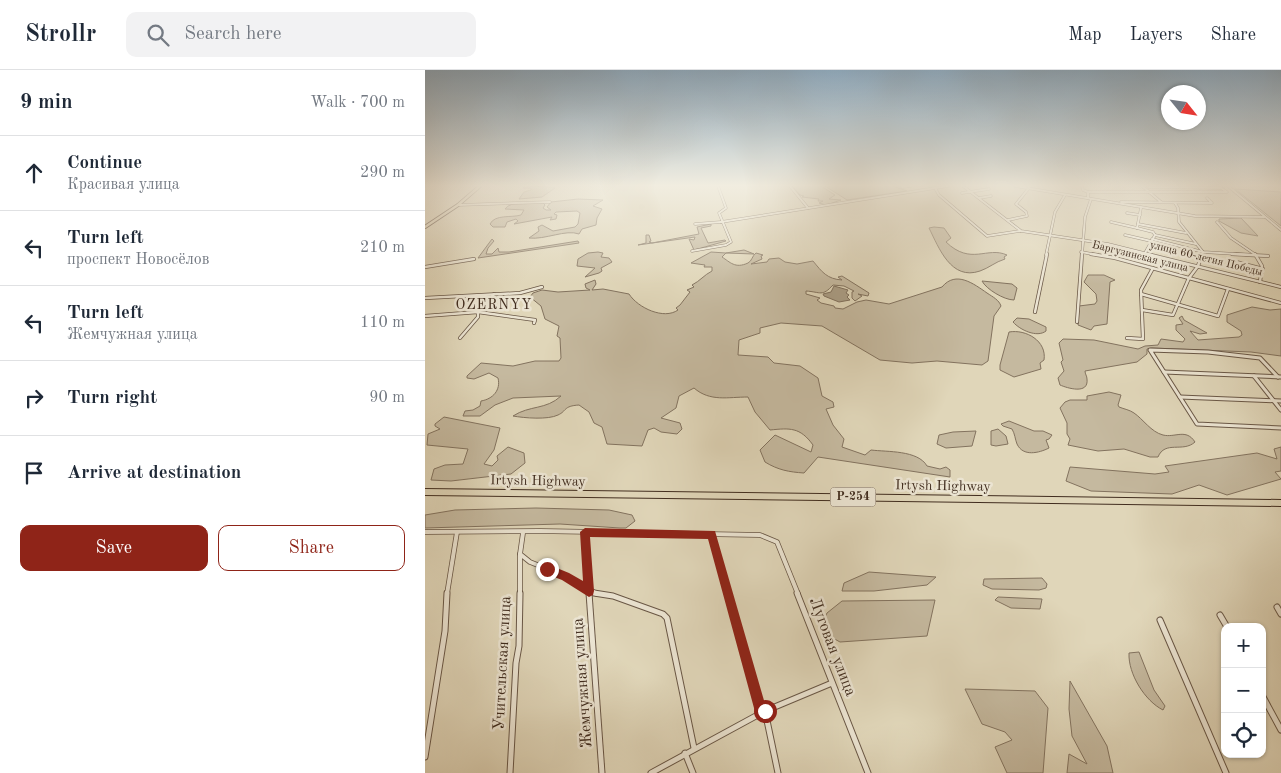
<!DOCTYPE html>
<meta charset="utf-8">
<style>
:root{--surface:#fff;--page:#f2f2f3;--text:#1f2937;--muted:#747a83;--line:#e0e1e3;--accent:#8f2418}
body{margin:0;font-family:"Old Standard TT",serif;background:var(--page);color:var(--text)}
.controls{position:absolute;right:15px;bottom:15px;display:grid;overflow:hidden;border-radius:10px;box-shadow:0 1px 4px #0004}
.controls button{width:45px;height:45px;display:grid;place-items:center;padding:0;border:0;border-bottom:1px solid var(--line);background:var(--surface);color:var(--text);font:25px sans-serif}
.compass{position:absolute;left:736px;top:15px;width:45px;height:45px;border-radius:50%;background:var(--surface);box-shadow:0 1px 4px #0004;rotate:120deg}
.stop{position:absolute;width:15px;height:15px;margin:-11px;border:4px solid #8f2418;border-radius:50%;background:#fff}
.stop.end{background:#8f2418;border-color:#fff;box-shadow:0 1px 5px #0008}
.list{margin:0;padding:0;list-style:none}
h2{display:flex;justify-content:space-between;align-items:center;height:65px;margin:0;padding:0 20px;font-size:21px}
h2 small{font-size:16px;font-weight:400;color:var(--muted)}
.list li{display:grid;grid-template-columns:32px 1fr auto;gap:15px;align-items:center;box-sizing:border-box;height:75px;padding:0 20px;border-top:1px solid var(--line)}
.list b{display:block;font-size:19px;white-space:nowrap}
.list p{margin:0;font-size:16px;white-space:nowrap;color:var(--muted)}
.list em{font-size:16px;font-style:normal;color:var(--muted)}
.actions{display:flex;gap:10px;padding:15px 20px}
.actions a{flex:1;padding:11px 0;border:1px solid var(--accent);border-radius:10px;text-align:center;font-size:18px;color:var(--accent)}
.actions .main{background:var(--accent);color:#fff}
.icon{flex:none;width:28px;height:28px;fill:none;stroke:currentColor;stroke-width:2;stroke-linecap:round;stroke-linejoin:round}
.map{position:relative;flex:none;width:856px;height:703px;overflow:hidden}
header{display:flex;align-items:center;gap:30px;box-sizing:border-box;height:70px;padding:0 25px;background:var(--surface);border-bottom:1px solid var(--line)}
header strong{font-size:24px}
nav{display:flex;gap:28px;margin-inline-start:auto;font-size:18px}
.search{width:350px;height:45px;background:var(--page);display:flex;align-items:center;gap:12px;box-sizing:border-box;padding:0 18px;border-radius:10px;color:var(--muted);font-size:19px}
main{display:flex}
aside{flex:1;background:var(--surface)}
.map>svg:first-child{display:block}
</style>
<header>
<strong>Strollr</strong>
<div class="search"><svg class="icon" aria-label="search" viewBox="0 0 24 24"><circle cx="10" cy="10" r="6"/><path d="M15 15l6 6"/></svg>Search here</div>
<nav><a>Map</a><a>Layers</a><a>Share</a></nav>
</header>
<main>
<aside>
<h2>9 min<small>Walk · 700 m</small></h2>
<ul class="list">
<li><svg class="icon" aria-label="ahead" viewBox="0 0 24 24"><path d="M12 20V5M6 11l6-6 6 6"/></svg><div><b>Continue</b><p>Красивая улица</p></div><em>290 m</em></li>
<li><svg class="icon" aria-label="left" viewBox="0 0 24 24"><path d="M17 20v-9H6M10 6l-5 5 5 5"/></svg><div><b>Turn left</b><p>проспект Новосёлов</p></div><em>210 m</em></li>
<li><svg class="icon" aria-label="left" viewBox="0 0 24 24"><path d="M17 20v-9H6M10 6l-5 5 5 5"/></svg><div><b>Turn left</b><p>Жемчужная улица</p></div><em>110 m</em></li>
<li><svg class="icon" aria-label="right" viewBox="0 0 24 24"><path d="M7 20v-9h11M14 6l5 5-5 5"/></svg><div><b>Turn right</b></div><em>90 m</em></li>
<li><svg class="icon" aria-label="arrive" viewBox="0 0 24 24"><path d="M6 21V4h12l-3 4 3 4H6"/></svg><div><b>Arrive at destination</b></div></li>
</ul>
<div class="actions"><a class="main">Save</a><a>Share</a></div>
</aside>
<div class="map">
<svg width="856" height="703" viewBox="0 0 856 703">
<rect width="100%" height="100%" fill="#e0d6b9"/>
<filter id="stains"><feTurbulence type="fractalNoise" baseFrequency=".004" numOctaves="4"/><feColorMatrix values="0 0 0 0 .2 0 0 0 0 .09 0 0 0 0 .02 0 0 0 .5 -.17"/></filter>
<radialGradient id="worn" r=".72"><stop offset=".6" stop-color="#630" stop-opacity="0"/><stop offset="1" stop-color="#630" stop-opacity=".3"/></radialGradient>
<!-- green -->
<g fill="#c5b99f" stroke="#83735f">
<polygon points="100,116 129,117 130,118 117,127 94,129 99,122 106,120 106,118 98,118"/>
<polygon points="367,116 396,116 410,125 404,129 416,130 401,135 394,133 398,131 393,131 394,129 377,127 379,126 375,125"/>
<polygon points="400,116 468,116 482,121 422,130"/>
<polygon points="810,119 856,122 856,156"/>
<path d="M153 129 178 130 168 136 177 139 172 148 171 155 157 159 154 164C141 159 120 170 104 168L114 161 113 157 117 155 128 161 150 157 153 154 155 143 152 141 131 142 129 144 132 145 131 149 125 150 127 147 89 154 93 151 91 149 82 152 80 157H68L65 154C70 144 86 148 96 145L99 140 80 139C86 130 107 133 118 133L120 135 118 138 121 140H126L122 137 126 132Z"/>
<polygon points="816,148 833,166 816,163 794,151 794,149"/>
<polygon points="286,154 286,156 276,158 283,173 300,170 301,171 269,180 264,169 269,170 270,167 213,175 221,173 221,165 224,165 226,171 224,172 227,173 274,164 272,157"/>
<path d="M509 157 519 158 526 168 521 172C546 196 562 176 582 185L579 187 580 189C570 192 564 198 555 201 526 211 514 178 504 158Z"/>
<polygon points="67,169 69,171 63,178 61,184 67,184 73,178 74,182 84,182 153,171 154,173 53,188"/>
<path d="M319 180 329 184 301 183 297 187C305 192 310 199 323 193 327 191 327 186 331 183L338 185 336 186 337 189 326 194 342 192 344 189 354 188 360 192 372 194 388 191C397 202 402 209 417 210L413 207 417 206 444 223 443 226 433 224 437 226 430 231 427 228V222L429 221 419 216 408 215C397 227 396 222 381 221V224L395 228 392 230 396 233 409 236 410 238 418 239 432 232 441 230 464 234 517 217C531 200 549 214 562 223 568 227 574 230 576 236L569 246 563 291 557 295 512 291 487 293 455 290 397 256 356 253 335 258V263L314 270 313 285 343 287 349 293 375 296 393 308 397 326 408 332 409 337 401 339 408 355 419 369 417 377 440 385 446 380C462 382 493 380 502 396L515 399 521 397 525 400V407L393 387 379 403C364 402 353 400 340 392L335 380 350 365 386 382 388 375C375 357 365 358 345 360L330 342 323 327C303 327 285 332 269 318L254 326 251 338 236 348 255 353 257 359 252 364 236 362 229 358 223 360 217 376 182 374 177 357 169 353 164 342 154 335C138 336 142 341 133 345 123 350 99 348 88 346 105 335 121 340 136 326L88 328 70 335 55 346H38L40 341 48 340 55 336 56 331C68 329 76 320 73 308L64 303 49 309 42 308V306L56 293 88 296 110 291H134L136 288 135 268 132 266 134 256 120 249 116 236 105 227 108 223 117 220 133 222 165 220 161 218 160 214 170 210 171 214 167 220 178 219 204 224C213 238 239 250 253 240L251 238 255 235 265 222 262 220 269 217 267 215C275 211 279 205 287 201V197H279L280 195 266 193 286 182 301 183Z"/>
<polygon points="173,182 178,183 176,187 184,188 187,192 176,198 177,201 174,203 160,207 170,198 152,196 153,189 163,183"/>
<polygon points="663,205 679,205 690,210 685,212 682,254 669,256 666,260 653,255 654,236 670,234 672,231 671,224 659,212"/>
<path d="M557 211 587 214 592 218 589 230C579 230 561 219 557 211Z"/>
<path d="M827 237 845 240 856 239V286L826 282 727 278 722 279V284L712 292 660 301C660 304 662 306 662 309 664 325 642 318 635 315L633 308 639 301 636 292 638 290 634 273 638 269 669 270 713 279 720 276 733 275 736 269 758 272 760 269 751 260V255L758 254 754 248 757 246 759 250 782 263 775 264 765 261 773 270 814 267 817 265 816 261 802 252V245Z"/>
<path d="M592 248 604 249 621 257V261C612 268 595 260 588 252Z"/>
<path d="M584 262C601 259 622 271 619 290L615 293 616 299 589 307 575 300V295Z"/>
<path d="M684 322 696 325 693 335 694 337C699 339 705 340 709 343 718 349 726 362 738 365 750 368 761 358 770 372 758 383 740 370 733 387H725L699 379 673 381 643 375 645 369 642 364V353L635 338 640 332 645 330H662V326Z"/>
<polygon points="19,347 75,358 69,380 59,394 67,396 73,390 72,386 83,377 99,383 100,393 86,404 26,411 6,410 9,399 20,395 38,394 43,379 2,375 3,364 15,359 10,356 10,354"/>
<path d="M584 351 609 361H618L627 365 624 369 621 370 624 378C614 383 598 387 592 374 590 369 590 364 587 359L578 356 576 354Z"/>
<polygon points="573,359 581,366 583,374 571,376 566,375 566,361"/>
<polygon points="551,361 547,376 521,378 512,374 514,365 528,362"/>
<polygon points="856,377 856,401 850,402 856,409 802,425 774,415 747,424 666,421 641,411 645,397 730,404 744,402 740,396 832,383 852,389 849,379"/>
<polygon points="111,438 184,440 207,445 210,451 201,458 195,458 135,454 0,458 0,445 30,440"/>
<polygon points="444,502 511,507 502,515 449,521 417,521 419,513"/>
<polygon points="617,508 622,514 621,518 614,520 567,519 558,515 559,509"/>
<polygon points="573,527 617,529 615,539 586,538 570,530"/>
<polygon points="510,530 502,566 415,572 399,563 396,555 402,543 417,531"/>
<path d="M714 582 729 620 740 636 738 640C720 631 703 604 704 583Z"/>
<polygon points="645,611 682,676 688,703 642,703 644,684 662,694 647,666 644,639"/>
<polygon points="540,619 610,621 623,638 618,703 582,703 570,677 587,670 580,662 557,654"/>
</g>
<!-- water -->
<polygon fill="#aa9d85" stroke="#80705c" points="409,216 423,220 421,223 424,225 422,227 425,230 414,232 399,226 398,224 406,222"/>
<g fill="none" stroke-linecap="round" stroke-linejoin="round">
<!-- minor-far4 casing -->
<g stroke="#695746" stroke-width="3">
<g id="minor-far4">
<polyline points="365,116 383,138"/>
<polyline points="538,116 596,161 683,174 727,185"/>
<polyline points="598,116 607,116"/>
<polyline points="657,116 658,120 663,122"/>
<polyline points="717,116 736,132"/>
<polyline points="477,117 486,116"/>
<polyline points="724,117 795,118"/>
<polyline points="510,118 514,125 562,166 595,161"/>
<polyline points="537,123 564,119"/>
<polyline points="554,128 566,126"/>
<polyline points="663,128 663,122 802,122 793,116"/>
<polyline points="696,132 787,133 782,128"/>
<polyline points="750,133 753,138 754,152 778,182 777,185"/>
<polyline points="33,135 125,132"/>
<polyline points="716,138 712,158 728,162 730,165 720,183"/>
<polyline points="702,143 715,145"/>
<polyline points="583,150 602,146 601,142 591,134 604,118"/>
<polyline points="686,152 712,158"/>
<polyline points="792,152 806,168 831,185"/>
<polyline points="270,154 296,152"/>
<polyline points="713,154 761,163"/>
<polyline points="700,165 726,171"/>
<polyline points="730,165 771,174"/>
<polyline points="727,169 778,182 828,185"/>
<polyline points="267,181 301,175 306,172 294,143 301,138 293,116"/>
<polyline points="656,182 673,185"/>
<polyline points="621,185 630,142 640,125"/>
<polyline points="657,185 660,147 666,129"/>
</g>
</g>
<!-- minor-far3 casing -->
<g stroke="#695746" stroke-width="4">
<g id="minor-far3">
<polyline points="666,184 690,188 856,233"/>
<polyline points="722,184 856,217"/>
<polyline points="807,184 843,186"/>
<polyline points="830,184 837,196 835,212"/>
<polyline points="811,192 838,199"/>
<polyline points="0,197 49,189"/>
<polyline points="716,224 793,246 803,219"/>
<polyline points="0,228 95,223 117,217"/>
<polyline points="717,240 748,245 764,208 773,196 777,184"/>
<polyline points="610,242 622,184"/>
<polyline points="0,246 53,242 110,250 109,253"/>
<polyline points="652,252 657,184"/>
<polyline points="35,268 53,247 53,242 69,224"/>
<polyline points="702,268 718,269 716,220 728,198"/>
</g>
</g>
<!-- minor-far2 casing -->
<g stroke="#695746" stroke-width="5">
<g id="minor-far2">
<polyline points="739,302 856,307"/>
<polyline points="829,306 856,340"/>
<polyline points="853,307 835,288 783,282 725,280 772,354 856,358"/>
<polyline points="755,327 856,331"/>
</g>
</g>
<!-- minor-far1 casing -->
<g stroke="#695746" stroke-width="5.5">
<g id="minor-far1">
<polyline points="0,462 115,461 335,465 352,472 373,524"/>
<polyline points="159,462 164,524"/>
<polyline points="98,463 95,484 105,492 140,506 172,524"/>
<polyline points="287,464 304,524"/>
<polyline points="22,524 32,462"/>
<polyline points="95,524 95,484"/>
</g>
</g>
<!-- minor casing -->
<g stroke="#695746" stroke-width="7">
<g id="minor">
<polyline points="164,523 177,703"/>
<polyline points="169,523 188,526 238,544 242,548 269,678"/>
<polyline points="303,523 335,638 340,641 407,613"/>
<polyline points="372,523 443,703"/>
<polyline points="852,537 856,544"/>
<polyline points="795,545 802,557"/>
<polyline points="735,550 801,703"/>
<polyline points="837,625 856,660"/>
<polyline points="260,683 268,703"/>
<polyline points="0,687 20,561 22,523"/>
<polyline points="85,703 91,593 94,576 95,523"/>
<polyline points="226,703 340,641 353,703"/>
</g>
</g>
<!-- tertiary casing -->
<g stroke="#695746" stroke-width="3">
<g id="tertiary">
<polyline points="590,116 770,146 840,147"/>
<polyline points="803,116 856,160"/>
<polyline points="296,152 523,116"/>
</g>
</g>
<!-- primary casing -->
<g stroke="#412d1f" stroke-width="4">
<polyline id="primary" points="0,157 33,135 55,116"/>
</g>
<!-- trunk casing -->
<g stroke="#412d1f" stroke-width="8">
<polyline id="trunk" points="0,422 856,433"/>
</g>
<!-- minor-far4 -->
<use href="#minor-far4" stroke="#ebe4d2" stroke-width="2"/>
<!-- minor-far3 -->
<use href="#minor-far3" stroke="#ebe4d2" stroke-width="2.5"/>
<!-- minor-far2 -->
<use href="#minor-far2" stroke="#ebe4d2" stroke-width="3"/>
<!-- minor-far1 -->
<use href="#minor-far1" stroke="#ebe4d2" stroke-width="4"/>
<!-- minor -->
<use href="#minor" stroke="#ebe4d2" stroke-width="5"/>
<!-- tertiary -->
<use href="#tertiary" stroke="#ebe4d2" stroke-width="2"/>
<!-- primary -->
<use href="#primary" stroke="#e0d6b9" stroke-width="2.5"/>
<!-- trunk -->
<use href="#trunk" stroke="#e0d6b9" stroke-width="6"/>
</g>
<!-- sky -->
<linearGradient id="sky" x2="0" y2="1"><stop stop-color="#8fabc0"/><stop offset="0.54" stop-color="#f1ede0"/><stop offset="1" stop-color="#f1ede0" stop-opacity="0"/></linearGradient>
<rect width="856" height="214" fill="url(#sky)"/>
<!-- route -->
<polygon fill="#8f2418" points="160,458 290,461 340,634 346,641 344,646 340,648 330,642 329,638 283,469 165,467 169,521 168,525 164,527 137,510 119,503 117,499 119,496 122,494 144,503 158,511 155,462"/>
<g text-anchor="middle" dominant-baseline="central" stroke-width="5" stroke-linejoin="round" paint-order="stroke">
<!-- far-street labels -->
<g font-size="11" fill="#412d1f" stroke="#ebe4d2">
<text transform="translate(715 187) rotate(14)">Баргузинская улица</text>
<text transform="translate(781 189) rotate(14)">улица 60-летия Победы</text>
</g>
<!-- shield labels -->
<rect fill="#ebe4d2" stroke="#746455" stroke-width="1" x="405.5" y="417.5" width="45" height="19" rx="4"/>
<g font-size="12" font-weight="bold" fill="#412d1f">
<text x="428" y="427">Р-254</text>
</g>
<!-- far-quarter labels -->
<g font-size="14" letter-spacing="1" fill="#412d1f" stroke="#ebe4d2">
<text x="69" y="235">OZERNYY</text>
</g>
<!-- street labels -->
<g font-size="14" fill="#412d1f" stroke="#ebe4d2">
<text transform="translate(113 411) rotate(1)">Irtysh Highway</text>
<text transform="translate(518 416) rotate(1)">Irtysh Highway</text>
</g>
<!-- near-street labels -->
<g font-size="16" fill="#412d1f" stroke="#ebe4d2">
<text transform="translate(407 577) rotate(69)">Луговая улица</text>
<text transform="translate(78 593) rotate(-87)">Учительская улица</text>
<text transform="translate(158 613) rotate(-94)">Жемчужная улица</text>
</g>
</g>
<rect width="100%" height="100%" filter="url(#stains)"/>
<rect width="100%" height="100%" fill="url(#worn)"/>
</svg>
<div class="controls">
<button>+</button>
<button>−</button>
<button><svg class="icon" aria-label="locate" viewBox="0 0 24 24"><circle cx="12" cy="12" r="6"/><path d="M12 2v4M12 18v4M2 12h4M18 12h4"/></svg></button>
</div>
<svg class="compass" viewBox="-18 -18 36 36"><path d="M0-13l5 13h-10z" fill="#e53935"/><path d="M0 13l5-13h-10z" fill="#747a83"/></svg>
<div class="stop" style="left:340px;top:641px"></div>
<div class="stop end" style="left:122px;top:499px"></div>
</div>
</main>
